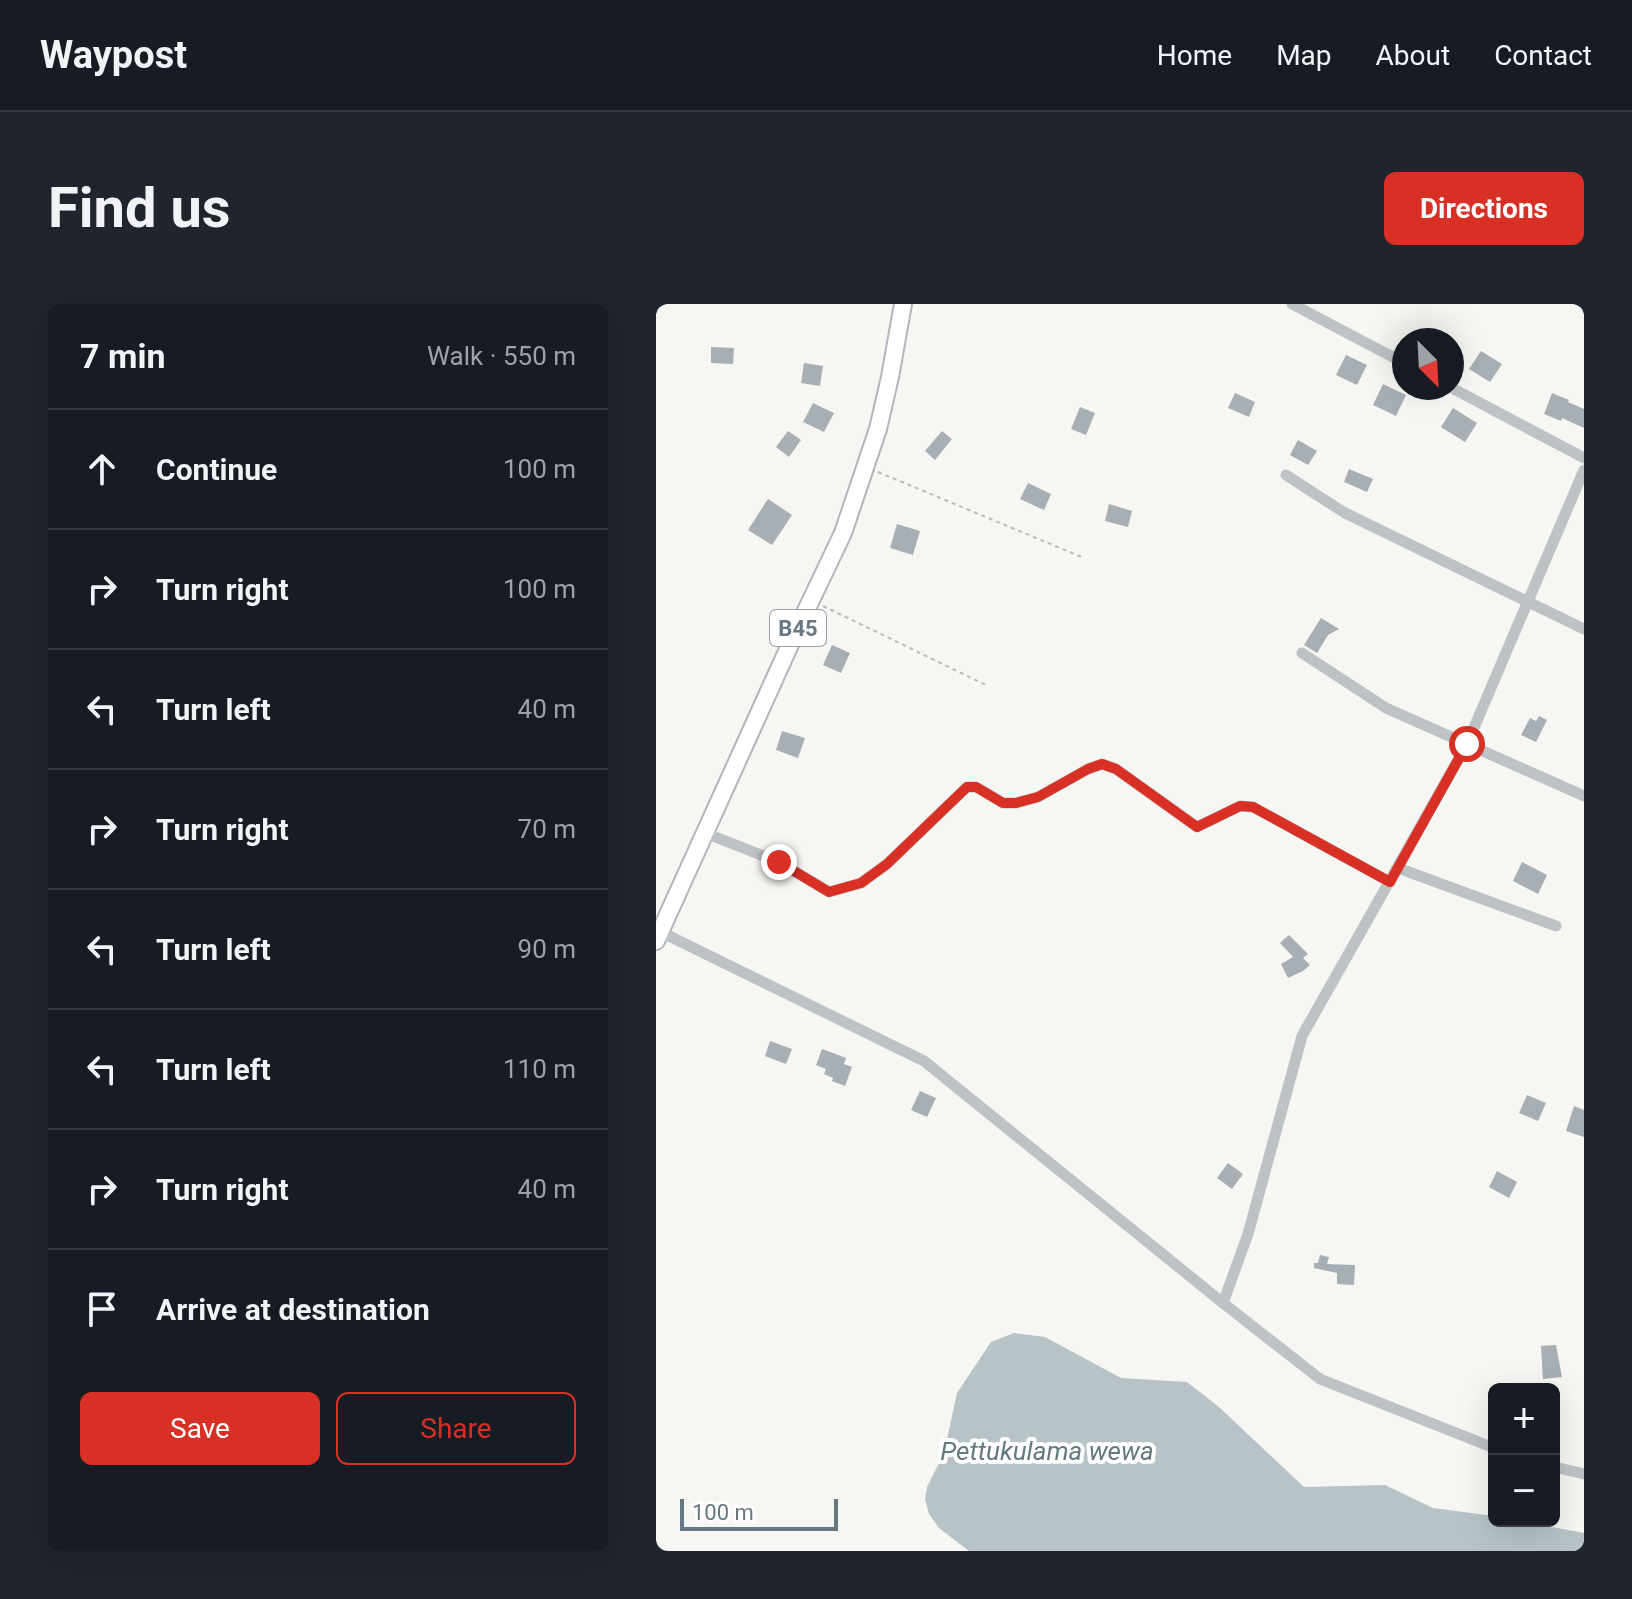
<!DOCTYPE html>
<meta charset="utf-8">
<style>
:root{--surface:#171b24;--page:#20242c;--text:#f1f3f6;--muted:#9ea1a6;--line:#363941;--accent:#d93025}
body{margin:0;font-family:Roboto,sans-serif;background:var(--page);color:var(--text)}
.controls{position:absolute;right:24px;bottom:24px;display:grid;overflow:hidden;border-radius:12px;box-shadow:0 8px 32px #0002}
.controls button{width:72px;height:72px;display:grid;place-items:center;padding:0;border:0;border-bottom:2px solid var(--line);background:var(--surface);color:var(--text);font:40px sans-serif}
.compass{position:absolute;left:736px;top:24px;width:72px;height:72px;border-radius:50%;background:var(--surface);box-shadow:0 8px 32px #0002;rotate:156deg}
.scale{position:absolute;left:24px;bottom:20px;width:158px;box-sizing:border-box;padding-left:8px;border:4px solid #677883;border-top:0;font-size:22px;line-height:28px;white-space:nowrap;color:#677883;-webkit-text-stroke:6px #fff;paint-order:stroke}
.stop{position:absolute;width:24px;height:24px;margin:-18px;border:6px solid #d93025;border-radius:50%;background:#fff}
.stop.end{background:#d93025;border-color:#fff;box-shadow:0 2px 8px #0008}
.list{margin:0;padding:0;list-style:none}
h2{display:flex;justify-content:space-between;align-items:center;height:104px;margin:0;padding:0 32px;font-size:34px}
h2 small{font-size:26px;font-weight:400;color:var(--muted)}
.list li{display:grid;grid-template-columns:52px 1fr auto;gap:24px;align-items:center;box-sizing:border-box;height:120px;padding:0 32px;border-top:2px solid var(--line)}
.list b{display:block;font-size:30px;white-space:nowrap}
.list em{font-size:26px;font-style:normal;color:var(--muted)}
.actions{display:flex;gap:16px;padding:24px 32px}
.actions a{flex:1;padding:18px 0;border:2px solid var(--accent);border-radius:12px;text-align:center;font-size:28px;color:var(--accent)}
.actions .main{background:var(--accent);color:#fff}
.icon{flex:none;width:44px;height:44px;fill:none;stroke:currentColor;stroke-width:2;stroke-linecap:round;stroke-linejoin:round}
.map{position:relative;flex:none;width:928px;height:1247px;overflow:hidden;border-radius:12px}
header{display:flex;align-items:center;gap:48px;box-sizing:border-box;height:112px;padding:0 40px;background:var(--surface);border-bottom:2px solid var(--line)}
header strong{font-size:38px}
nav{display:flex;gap:44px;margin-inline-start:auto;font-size:28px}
.intro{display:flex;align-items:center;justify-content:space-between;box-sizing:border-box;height:192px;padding:0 48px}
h1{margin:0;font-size:56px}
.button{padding:20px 36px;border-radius:12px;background:var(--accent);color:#fff;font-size:28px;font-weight:700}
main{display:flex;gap:48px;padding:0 48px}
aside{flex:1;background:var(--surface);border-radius:12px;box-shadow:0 8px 32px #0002}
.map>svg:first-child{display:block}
</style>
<header>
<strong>Waypost</strong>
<nav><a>Home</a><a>Map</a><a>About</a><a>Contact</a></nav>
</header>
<div class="intro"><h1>Find us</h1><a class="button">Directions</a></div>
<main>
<aside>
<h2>7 min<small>Walk · 550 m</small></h2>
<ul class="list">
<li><svg class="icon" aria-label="ahead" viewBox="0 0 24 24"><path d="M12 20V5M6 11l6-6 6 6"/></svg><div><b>Continue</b></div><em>100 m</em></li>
<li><svg class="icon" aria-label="right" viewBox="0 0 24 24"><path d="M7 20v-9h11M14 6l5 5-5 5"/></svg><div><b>Turn right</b></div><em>100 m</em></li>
<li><svg class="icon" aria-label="left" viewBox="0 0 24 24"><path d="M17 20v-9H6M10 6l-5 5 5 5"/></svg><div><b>Turn left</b></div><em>40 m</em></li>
<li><svg class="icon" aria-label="right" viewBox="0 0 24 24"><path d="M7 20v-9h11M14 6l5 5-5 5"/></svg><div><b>Turn right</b></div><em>70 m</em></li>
<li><svg class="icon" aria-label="left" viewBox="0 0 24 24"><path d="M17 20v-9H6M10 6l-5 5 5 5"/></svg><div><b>Turn left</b></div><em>90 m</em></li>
<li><svg class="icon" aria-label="left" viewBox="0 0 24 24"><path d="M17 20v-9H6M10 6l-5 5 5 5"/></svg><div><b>Turn left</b></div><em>110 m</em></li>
<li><svg class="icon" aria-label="right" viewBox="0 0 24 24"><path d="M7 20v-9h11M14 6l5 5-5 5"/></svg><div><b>Turn right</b></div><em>40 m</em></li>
<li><svg class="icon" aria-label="arrive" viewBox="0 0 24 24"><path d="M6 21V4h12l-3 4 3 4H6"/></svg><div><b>Arrive at destination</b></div></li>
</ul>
<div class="actions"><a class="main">Save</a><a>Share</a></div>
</aside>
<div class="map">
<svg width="928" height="1247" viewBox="0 0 928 1247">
<rect width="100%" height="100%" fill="#f6f6f3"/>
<!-- water -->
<polygon fill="#b7c3c7" points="358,1029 389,1033 465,1074 531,1078 563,1103 648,1183 729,1181 777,1204 838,1212 838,1217 864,1217 928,1229 928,1247 313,1247 283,1224 273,1210 269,1195 271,1183 288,1149 301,1089 335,1038"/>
<!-- building -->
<g fill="#a7afb4">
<polygon points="55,43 78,44 77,60 55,59"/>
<polygon points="825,47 846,60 834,78 813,65"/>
<polygon points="690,51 711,61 701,81 680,71"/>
<polygon points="148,59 167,62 164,82 145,79"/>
<polygon points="727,80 750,91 740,112 717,101"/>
<polygon points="579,89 599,98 593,113 572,104"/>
<polygon points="896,89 913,96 912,98 928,105 928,124 906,114 905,117 888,110"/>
<polygon points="157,99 178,109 168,128 147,118"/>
<polygon points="424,103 439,109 430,131 415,125"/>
<polygon points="797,104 821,119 809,138 785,123"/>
<polygon points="132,127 145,136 133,153 120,143"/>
<polygon points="286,127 296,135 279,156 269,147"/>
<polygon points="642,136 661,147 652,161 634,151"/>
<polygon points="693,165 717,175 711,188 688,178"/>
<polygon points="372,179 395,190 388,206 364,195"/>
<polygon points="112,195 136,211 116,241 92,226"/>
<polygon points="453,200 476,207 472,223 449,217"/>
<polygon points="241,220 264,227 257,251 234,244"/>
<polygon points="665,314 683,325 672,331 661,349 648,341"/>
<polygon points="176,341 194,349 185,369 167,361"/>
<polygon points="883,412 891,416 880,438 865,431 874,414 880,417"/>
<polygon points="126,427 149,434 142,454 120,446"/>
<polygon points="866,558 891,571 882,590 857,577"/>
<polygon points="633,631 652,650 647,654 654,661 647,667 632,674 625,660 637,653 624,639"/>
<polygon points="114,737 136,745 130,760 109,752"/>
<polygon points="166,745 190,754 188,760 196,763 189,782 176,777 177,774 168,770 170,765 160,761"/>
<polygon points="264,787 280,794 271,813 255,806"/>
<polygon points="871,791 890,799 882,817 863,809"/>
<polygon points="918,802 928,806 928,833 910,827"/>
<polygon points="572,859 587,870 576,885 561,874"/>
<polygon points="841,867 861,878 853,894 833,883"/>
<polygon points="664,951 673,953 671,960 699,961 698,981 681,980 681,969 658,964 658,959 662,959"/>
<polygon points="900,1041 906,1073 887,1075 885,1042"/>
</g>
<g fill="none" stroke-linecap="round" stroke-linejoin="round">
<!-- primary casing -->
<g stroke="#b1b6ba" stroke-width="20">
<polyline id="primary" points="0,637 137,334 187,229 222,125 234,73 247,0"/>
</g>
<!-- path -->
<g stroke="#b8bbbd" stroke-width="2" stroke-dasharray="4 4" stroke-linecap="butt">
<polyline points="222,168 428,254"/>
<polyline points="167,302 332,382"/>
</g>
<!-- minor -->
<g stroke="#bdc2c5" stroke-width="11">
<polyline points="636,0 748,59"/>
<polyline points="796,84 928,154"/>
<polyline points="630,171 689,209 928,325"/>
<polyline points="646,349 730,404 928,492"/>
<polyline points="49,529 123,558 173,588 205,579 231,560 311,483 320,483 347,499 360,499 382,493 432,465 446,460 460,465 541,523 584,502 597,503 734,578"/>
<polyline points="742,564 900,622"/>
<polyline points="5,628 268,757 567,999 664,1075 838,1144"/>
<polyline points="567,999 592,930 646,732 811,440 928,166"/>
<polyline points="898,1163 928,1170"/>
</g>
<!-- primary -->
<use href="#primary" stroke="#fff" stroke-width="16"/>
</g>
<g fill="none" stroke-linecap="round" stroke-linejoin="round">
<!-- route -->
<polyline stroke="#d93025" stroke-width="10" points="123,558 173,588 205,579 231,560 311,483 320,483 347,499 360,499 382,493 432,465 446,460 460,465 541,523 584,502 597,503 734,578 811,440"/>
</g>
<g text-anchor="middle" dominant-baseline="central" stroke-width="8" stroke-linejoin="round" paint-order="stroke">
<!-- shield labels -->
<rect fill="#fff" stroke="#95a0a8" stroke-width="2" x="114" y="306" width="56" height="36" rx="6"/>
<g font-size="22" font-weight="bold" fill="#677883">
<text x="142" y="324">B45</text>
</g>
<!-- water labels -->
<g font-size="26" font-style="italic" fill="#63797f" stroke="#fff">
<text x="391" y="1147">Pettukulama wewa</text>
</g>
</g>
</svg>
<div class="controls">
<button>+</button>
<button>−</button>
</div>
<svg class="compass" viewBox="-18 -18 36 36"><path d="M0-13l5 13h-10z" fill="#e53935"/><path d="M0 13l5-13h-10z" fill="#9ea1a6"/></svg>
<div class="scale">100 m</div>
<div class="stop" style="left:811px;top:440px"></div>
<div class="stop end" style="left:123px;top:558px"></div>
</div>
</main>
